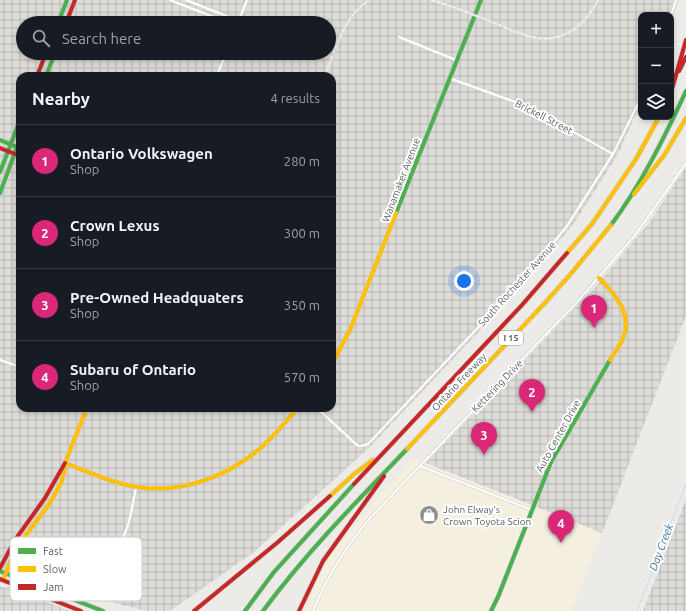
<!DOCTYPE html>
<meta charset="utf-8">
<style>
:root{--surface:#171b24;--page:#242831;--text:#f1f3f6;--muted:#9ea1a6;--line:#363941;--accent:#db2777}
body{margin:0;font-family:Ubuntu,sans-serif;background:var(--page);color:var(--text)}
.controls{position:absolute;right:12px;top:12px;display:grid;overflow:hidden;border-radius:8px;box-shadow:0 2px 6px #0003}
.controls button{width:36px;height:36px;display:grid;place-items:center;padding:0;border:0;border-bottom:1px solid var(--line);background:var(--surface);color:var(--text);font:20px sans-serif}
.you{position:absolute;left:464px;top:281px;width:14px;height:14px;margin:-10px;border:3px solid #fff;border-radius:50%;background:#1a73e8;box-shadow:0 0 0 6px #1a73e833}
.badge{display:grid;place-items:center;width:26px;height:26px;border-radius:50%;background:var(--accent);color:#fff;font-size:13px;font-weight:700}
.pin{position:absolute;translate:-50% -33px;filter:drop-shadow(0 1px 2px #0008)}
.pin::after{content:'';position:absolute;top:21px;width:14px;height:12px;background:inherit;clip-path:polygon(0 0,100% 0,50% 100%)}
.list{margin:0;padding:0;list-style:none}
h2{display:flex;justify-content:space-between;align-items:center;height:52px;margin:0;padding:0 16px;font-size:17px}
h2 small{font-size:13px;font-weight:400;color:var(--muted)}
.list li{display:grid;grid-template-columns:26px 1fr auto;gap:12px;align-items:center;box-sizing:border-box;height:72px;padding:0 16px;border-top:1px solid var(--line)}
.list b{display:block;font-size:15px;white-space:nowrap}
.list p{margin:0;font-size:13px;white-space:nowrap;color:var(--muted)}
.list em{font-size:13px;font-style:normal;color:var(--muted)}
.icon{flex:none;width:22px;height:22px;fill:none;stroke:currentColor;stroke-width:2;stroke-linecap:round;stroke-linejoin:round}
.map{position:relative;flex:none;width:686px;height:611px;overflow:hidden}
.search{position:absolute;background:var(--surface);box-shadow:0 2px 6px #0003;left:16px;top:16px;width:320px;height:44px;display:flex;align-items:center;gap:10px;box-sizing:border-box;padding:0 14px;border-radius:22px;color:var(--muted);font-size:15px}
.panel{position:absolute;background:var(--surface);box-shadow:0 2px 6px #0003;left:16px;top:72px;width:320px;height:340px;border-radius:12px}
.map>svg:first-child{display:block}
</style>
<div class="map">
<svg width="686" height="611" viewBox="0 0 686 611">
<defs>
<pattern id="industrial-grid" width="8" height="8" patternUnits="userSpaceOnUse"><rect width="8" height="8" fill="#dddcd8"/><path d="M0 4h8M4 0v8" fill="none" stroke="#b6b6b3"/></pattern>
</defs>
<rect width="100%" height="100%" fill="#ecebe7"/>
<!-- commercial -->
<polygon fill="#f5efe0" points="413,458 602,533 571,611 305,611 325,565 334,550"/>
<!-- industrial -->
<g fill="url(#industrial-grid)" fill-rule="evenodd">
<path d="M0 0H678L671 22V15H641V103L617 156 575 222 519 289 370 447 254 552 170 611H147L51 587 0 567ZM23 23H329V53H23ZM20 76H332V408H20Z"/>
<polygon points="686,167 686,316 602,533 426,463 597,285 649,223"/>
<polygon points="686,499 686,611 643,611"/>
<polygon points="0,586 5,588 8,587 71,611 0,611"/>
</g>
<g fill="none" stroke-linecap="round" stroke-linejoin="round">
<!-- stream -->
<polyline stroke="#bbe0f6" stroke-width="1" points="637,611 686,484"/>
<!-- street casing -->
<g stroke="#c8c8c8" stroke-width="3.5">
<g id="street">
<polyline points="170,0 229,23"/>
<polyline points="186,0 239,21"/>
<polyline points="671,16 676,0"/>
<polyline points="238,23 247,0"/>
<polyline points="399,37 456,60"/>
<polyline points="217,76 226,53"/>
<polyline points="449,78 529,107 613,154"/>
<polyline points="15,154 20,156"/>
<polyline points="0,360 20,367"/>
<polyline points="317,408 358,446 362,446 368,444 525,278 567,226 613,154 641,98"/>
<polyline points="420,466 532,510"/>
<path d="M74 600 84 581 119 545C130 527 132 508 136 487"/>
<path d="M313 611C327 576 346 547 370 518L578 301 636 234 686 163"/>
</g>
</g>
<!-- fast casing -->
<g stroke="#c9c9c9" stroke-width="5">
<g id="fast">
<polyline points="58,23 67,0"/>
<polyline points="46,76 55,53"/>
<polyline points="0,140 17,147"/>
<polyline points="0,172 20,120"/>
<polyline points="0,193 20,139"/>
<polyline points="396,213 481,0"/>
<path d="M611 225C641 185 665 136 686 91"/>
<polyline points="0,571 103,611"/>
<polyline points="245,611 274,572 354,484"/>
<path d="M263 611C306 553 357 501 407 449"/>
<polyline points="491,611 498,597 551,462 610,360"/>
</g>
</g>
<!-- slow casing -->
<g stroke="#c9c9c9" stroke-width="5">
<g id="slow">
<polyline points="634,194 665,154 686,118"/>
<polyline points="567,253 592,224 636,159 659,117"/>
<path d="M599 278C615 294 633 314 623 338 620 346 614 353 610 360"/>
<polyline points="332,364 350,330 396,213"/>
<polyline points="407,449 543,305 569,276 611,225"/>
<path d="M65 463C88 472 112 483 137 487 183 494 229 476 263 446 276 434 286 421 298 408"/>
<polyline points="330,496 354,474 373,460"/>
<polyline points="3,580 12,558 20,543 50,503 61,483 64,473 65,463 87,408"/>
</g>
</g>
<!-- jam casing -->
<g stroke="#c9c9c9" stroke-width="5">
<g id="jam">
<polyline points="66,23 75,0"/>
<polyline points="679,71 686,57"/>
<polyline points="37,76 46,53"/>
<polyline points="672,89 686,40"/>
<polyline points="0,148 15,154"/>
<polyline points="354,484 522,305 567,253"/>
<polyline points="0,568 15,540 45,498 65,463"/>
<polyline points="0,579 81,611"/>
<polyline points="194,611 278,542 330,496"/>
<polyline points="299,611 323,561 384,476"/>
</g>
</g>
<!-- street -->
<use href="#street" stroke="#fcfcfb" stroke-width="2.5"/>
<!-- fast -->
<use href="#fast" stroke="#4caf50" stroke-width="4"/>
<!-- slow -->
<use href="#slow" stroke="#ffc107" stroke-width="4"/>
<!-- jam -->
<use href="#jam" stroke="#c62828" stroke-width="4"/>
<!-- rail casing -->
<g stroke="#e3e2e2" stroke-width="2.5">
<g id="rail">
<path d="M431 0C452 6 472 14 492 22 505 27 518 34 532 37 562 44 586 25 598 0"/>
<path d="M325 76C336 49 343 17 369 0"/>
</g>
</g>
<!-- rail -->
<use href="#rail" stroke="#fff" stroke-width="1" stroke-dasharray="3" stroke-linecap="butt"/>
</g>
<!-- icons -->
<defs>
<g id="shop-disc" transform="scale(1)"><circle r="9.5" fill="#8e9192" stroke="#fff"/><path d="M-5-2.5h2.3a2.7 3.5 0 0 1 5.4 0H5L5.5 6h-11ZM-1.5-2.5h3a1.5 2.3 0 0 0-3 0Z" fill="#fff"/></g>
</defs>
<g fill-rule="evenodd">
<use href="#shop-disc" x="429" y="515"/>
</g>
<g text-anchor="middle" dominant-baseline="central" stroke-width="4" stroke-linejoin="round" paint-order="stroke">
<!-- shield labels -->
<rect fill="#fff" stroke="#8d9093" stroke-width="1" x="499" y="331" width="24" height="14" rx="3"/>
<g font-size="9" font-weight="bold" fill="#5c6065">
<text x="511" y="338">I 15</text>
</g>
<!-- street labels -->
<g font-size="10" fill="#5c6065" stroke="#fff">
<text transform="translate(544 117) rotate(27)">Brickell Street</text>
<text transform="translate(401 180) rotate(-69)">Wanamaker Avenue</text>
<text transform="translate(517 284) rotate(-48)">South Rochester Avenue</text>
<text transform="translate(459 382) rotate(-47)">Ontario Freeway</text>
<text transform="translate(497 386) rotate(-46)">Kettering Drive</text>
<text transform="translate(558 436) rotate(-61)">Auto Center Drive</text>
</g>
<!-- poi labels -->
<g font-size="10" fill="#5c6065" stroke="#fff" text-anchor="start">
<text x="443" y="509">John Elway's<tspan x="443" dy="12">Crown Toyota Scion</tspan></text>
</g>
<!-- water labels -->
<g font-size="11" font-style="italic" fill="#4077a7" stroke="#fff">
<text transform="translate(661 547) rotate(-69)">Day Creek</text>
</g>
</g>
<!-- legend -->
<rect x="10" y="537" width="132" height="64" rx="6" fill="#fff" stroke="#cecfd1" stroke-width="1"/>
<rect x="18" y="548" width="18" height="6" fill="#4caf50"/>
<rect x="18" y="566" width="18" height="6" fill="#ffc107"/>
<rect x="18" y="584" width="18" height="6" fill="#c62828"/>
<g font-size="11" fill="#5c6065">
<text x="43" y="555">Fast</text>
<text x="43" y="573">Slow</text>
<text x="43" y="591">Jam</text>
</g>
</svg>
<div class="controls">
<button>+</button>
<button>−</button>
<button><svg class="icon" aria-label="layers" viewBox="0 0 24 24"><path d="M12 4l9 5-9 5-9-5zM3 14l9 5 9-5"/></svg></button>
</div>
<div class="you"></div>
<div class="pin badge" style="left:594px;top:328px">1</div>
<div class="pin badge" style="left:532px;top:412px">2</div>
<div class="pin badge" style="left:484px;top:455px">3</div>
<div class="pin badge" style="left:561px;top:543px">4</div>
<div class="search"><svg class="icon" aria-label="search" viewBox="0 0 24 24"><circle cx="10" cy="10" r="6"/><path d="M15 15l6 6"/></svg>Search here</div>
<section class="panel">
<h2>Nearby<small>4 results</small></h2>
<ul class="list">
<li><span class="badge">1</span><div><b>Ontario Volkswagen</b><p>Shop</p></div><em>280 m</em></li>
<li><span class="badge">2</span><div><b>Crown Lexus</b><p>Shop</p></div><em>300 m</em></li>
<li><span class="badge">3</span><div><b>Pre-Owned Headquaters</b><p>Shop</p></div><em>350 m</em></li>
<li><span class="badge">4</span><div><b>Subaru of Ontario</b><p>Shop</p></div><em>570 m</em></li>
</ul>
</section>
</div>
